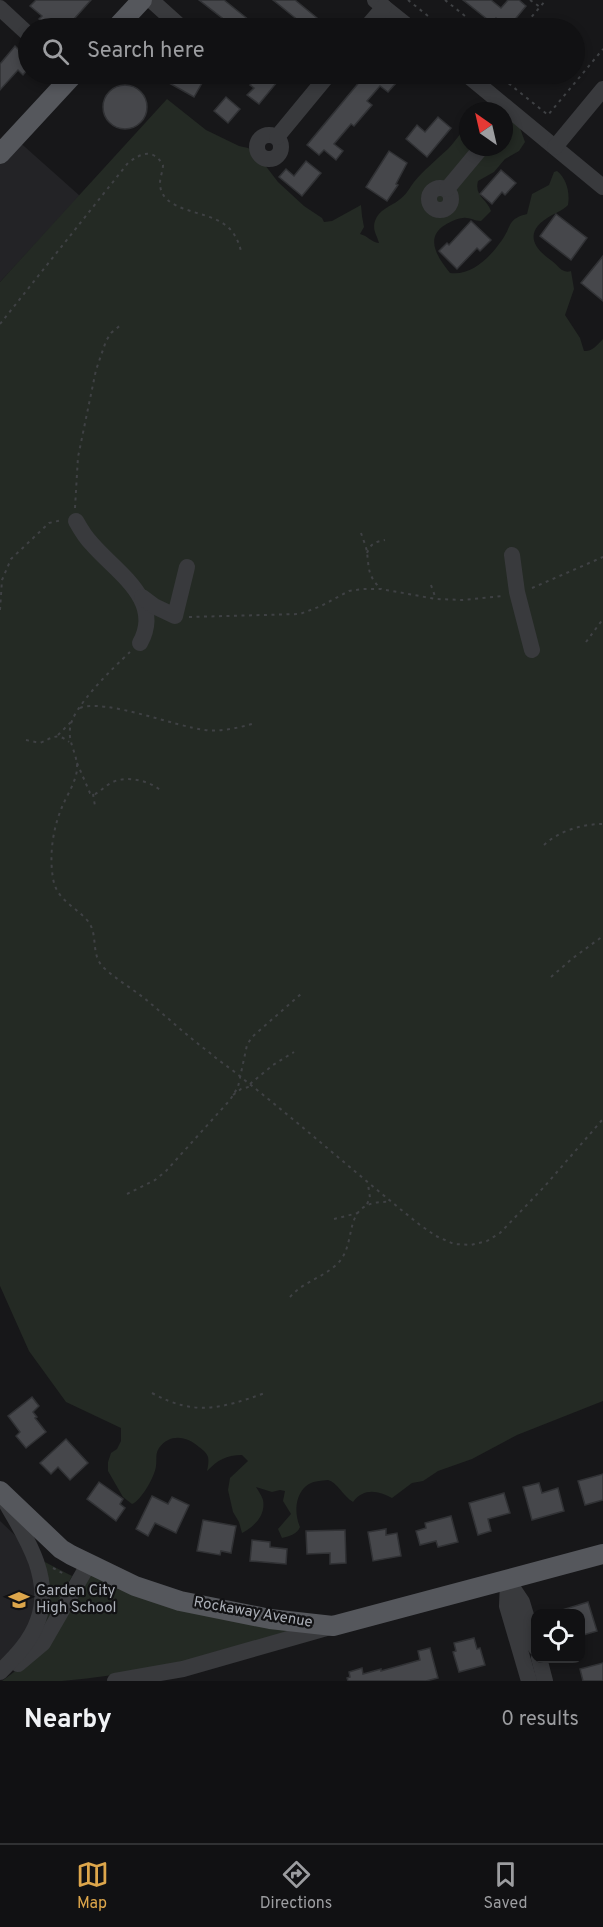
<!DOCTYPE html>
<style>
:root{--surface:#111113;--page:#1a1a1c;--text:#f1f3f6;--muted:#9c9da0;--line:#303133;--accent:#dda64b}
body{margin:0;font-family:Overpass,sans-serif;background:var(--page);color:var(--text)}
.controls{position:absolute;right:18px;bottom:18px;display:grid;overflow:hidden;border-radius:12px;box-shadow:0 3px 9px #0003}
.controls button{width:54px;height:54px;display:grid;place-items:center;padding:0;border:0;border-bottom:2px solid var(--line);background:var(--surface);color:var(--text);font:30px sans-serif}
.compass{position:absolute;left:459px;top:102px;width:54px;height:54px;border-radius:50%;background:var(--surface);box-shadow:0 3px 9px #0003;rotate:326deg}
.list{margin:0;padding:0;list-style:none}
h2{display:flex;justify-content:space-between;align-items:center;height:78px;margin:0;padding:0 24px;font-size:26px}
h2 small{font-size:20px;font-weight:400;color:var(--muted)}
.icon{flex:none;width:33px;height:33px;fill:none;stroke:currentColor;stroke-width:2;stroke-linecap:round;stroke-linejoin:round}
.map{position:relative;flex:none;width:603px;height:1681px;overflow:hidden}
.search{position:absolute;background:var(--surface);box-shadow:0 3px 9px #0003;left:18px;right:18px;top:18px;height:66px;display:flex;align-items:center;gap:15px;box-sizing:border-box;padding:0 21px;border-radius:33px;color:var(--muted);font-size:22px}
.sheet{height:162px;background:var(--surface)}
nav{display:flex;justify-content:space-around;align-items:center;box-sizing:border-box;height:84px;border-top:2px solid var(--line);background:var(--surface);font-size:16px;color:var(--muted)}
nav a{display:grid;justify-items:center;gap:3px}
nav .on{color:var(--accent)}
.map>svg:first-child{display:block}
</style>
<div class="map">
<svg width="603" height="1681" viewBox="0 0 603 1681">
<rect width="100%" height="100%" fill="#171719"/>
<!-- built -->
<g fill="#232326">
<polygon points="16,139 80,196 0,282 0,156"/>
<polygon points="0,1521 21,1541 38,1592 34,1626 0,1668"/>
</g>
<!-- green -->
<g fill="#242a24">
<path d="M167 99 206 130 239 146 248 148 255 152 278 182 304 206 322 218 324 222 332 221 361 205 362 216 364 227 360 234C368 236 371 242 379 243 377 235 372 230 375 221 379 209 390 207 399 200 406 195 409 189 414 182 423 171 437 159 448 149 455 142 461 132 468 124V147H504V112L520 128 525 142 519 151 505 159 494 172 478 181C474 196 487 199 491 211L481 221C474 221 469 217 463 218 457 218 450 222 445 225 424 238 438 258 450 273 472 276 490 257 502 240 512 226 507 219 527 214L532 194 549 185 554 172 557 171C567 179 570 193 568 205 563 210 558 212 552 215 525 230 530 246 552 261 559 266 562 274 571 271L574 289 565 315 580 338 584 351C592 352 597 345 603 339V1401L517 1435 472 1459 438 1471 423 1481 412 1483 392 1498C378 1490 363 1488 353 1502 343 1496 337 1482 328 1480 324 1480 322 1481 319 1481 297 1483 292 1509 300 1527 297 1534 290 1536 282 1538L278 1529 291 1514 283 1501 285 1491 280 1490 272 1492 256 1487C258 1490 262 1496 263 1500 266 1515 254 1527 242 1533L239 1522 233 1512 228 1490 230 1478 248 1461 242 1455C226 1455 218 1460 207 1471 208 1466 209 1462 208 1457 206 1452 203 1450 199 1447 187 1436 170 1433 159 1448 155 1454 157 1459 156 1466 155 1476 141 1501 132 1504L123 1497 108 1471V1462L111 1453 117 1449 121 1441V1428L66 1402 29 1351 0 1286V282Z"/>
<polygon points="41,1560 72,1576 45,1625"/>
<path d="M91 1571 303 1629C224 1652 144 1674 62 1681 42 1681 22 1681 2 1681L30 1660Z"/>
</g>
<!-- building -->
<g fill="#46474b" stroke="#313235" stroke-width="1.5">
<polygon points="36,0 91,0 66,28 49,28 39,19 42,16 30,6"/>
<polygon points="199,0 224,0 259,28 227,28 219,22 222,18"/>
<polygon points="273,0 295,0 322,22 317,28 293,28 299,21"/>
<polygon points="463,0 491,0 501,8 508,0 519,0 526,6 508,28 496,18 492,23"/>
<polygon points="15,46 28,59 28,69 23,75 18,70 0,90 0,64"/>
<polygon points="153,74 185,74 202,83 194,97"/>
<polygon points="246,74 268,74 278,81 259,104 247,95 254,88 250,85 254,80"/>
<polygon points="366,74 385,74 396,83 388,92 380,86 367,101 372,105 354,126 351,124 334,144 343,151 336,160 324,150 319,155 307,145"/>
<circle cx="125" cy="107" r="22"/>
<polygon points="226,97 240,109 228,123 214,111"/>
<polygon points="438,117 451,128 427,157 406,139 417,125 425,132"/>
<polygon points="389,151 407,163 396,184 398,185 387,201 366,187"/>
<polygon points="306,161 321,173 302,196 279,177 286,169 294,176"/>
<polygon points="501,170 516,183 505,195 502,192 492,204 480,194"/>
<polygon points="556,214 587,238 571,260 540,236"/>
<polygon points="471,221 491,240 480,251 477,248 457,269 439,251 447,243 449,245"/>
<polygon points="603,256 603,301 581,283"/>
<polygon points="32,1397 39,1406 33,1412 37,1417 35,1418 46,1432 26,1448 16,1436 20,1432 8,1416"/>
<polygon points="66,1439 88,1463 70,1480 58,1467 51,1474 40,1463"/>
<polygon points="603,1474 603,1500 585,1505 578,1481"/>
<polygon points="99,1482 123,1499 120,1504 125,1508 116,1521 87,1499"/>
<polygon points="539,1483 542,1493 558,1488 564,1511 532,1520 523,1487"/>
<polygon points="504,1493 510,1513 488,1519 491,1531 478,1535 469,1503"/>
<polygon points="152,1496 168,1504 172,1497 189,1505 176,1533 155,1523 148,1536 136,1529"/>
<polygon points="451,1516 458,1542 438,1547 436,1541 420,1545 416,1531 426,1528 425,1523"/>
<polygon points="203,1520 236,1526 231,1553 221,1551 220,1555 197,1551"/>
<polygon points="386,1529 386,1535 397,1533 401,1556 373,1561 368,1532"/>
<polygon points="345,1530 346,1563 330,1564 330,1553 307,1554 306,1531"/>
<polygon points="252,1540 270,1542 270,1547 287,1549 286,1564 250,1561"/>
<polygon points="588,1602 597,1631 580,1636 580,1614 560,1614 559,1611"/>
<polygon points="474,1638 477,1649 480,1648 485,1665 459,1672 453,1652 456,1651 454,1643"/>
<polygon points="430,1648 438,1678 426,1681 348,1681 347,1678 350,1677 349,1672 362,1668 363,1674 381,1669 381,1671 420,1660 418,1651"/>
<polygon points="603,1663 603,1681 583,1681 580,1669"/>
</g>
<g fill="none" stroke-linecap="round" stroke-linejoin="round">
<!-- path -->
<g stroke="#3f4144" stroke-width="2" stroke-dasharray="3 4.5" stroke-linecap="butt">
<polyline points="408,0 443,28"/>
<polyline points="445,0 480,28"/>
<polyline points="530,0 540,7"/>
<polyline points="522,28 546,0"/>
<polyline points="497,74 548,115 603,49"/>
<path d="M0 324 128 163C141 153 153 148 163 165 163 171 160 177 160 183 160 212 205 210 224 224 234 231 238 240 241 251"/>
<polyline points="75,508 78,457 96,370 106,341 111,333 122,324"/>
<path d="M361 533C363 539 366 546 367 552 369 570 368 576 381 589"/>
<path d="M367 553C371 543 375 542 385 540"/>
<polyline points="431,585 436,599"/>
<polyline points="532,588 603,557"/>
<polyline points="0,610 2,580 11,559 49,523 62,520"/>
<polyline points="189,617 300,614 321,606 349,591 362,589 381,589 436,599 463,600 503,596"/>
<polyline points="586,642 603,619"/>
<path d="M130 652C114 667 71 708 70 729 68 743 78 755 77 769 76 782 67 795 62 807 53 828 49 855 53 878 56 899 73 905 86 919 100 933 89 954 104 968 116 979 131 988 144 998 166 1016 187 1036 210 1053 220 1062 232 1069 242 1078 303 1126 360 1177 420 1225L436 1236 454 1244 471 1245 487 1241 500 1233 544 1187 603 1119"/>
<path d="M80 708C104 698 177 727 205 730 221 732 237 728 252 724"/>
<polyline points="58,735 71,722"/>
<path d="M26 740 40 743C52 738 57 732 69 742"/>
<path d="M77 763 90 793 95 794C101 791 105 786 111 783 124 775 150 780 161 791"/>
<polyline points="93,794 95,806"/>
<path d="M544 845C559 831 582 824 603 824"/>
<polyline points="551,977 573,958 603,936"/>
<polyline points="250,1084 273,1065 294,1052"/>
<polyline points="233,1095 241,1089 252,1086"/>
<polyline points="127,1194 155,1180 166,1171 230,1100 238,1087 247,1045 252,1037 301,994"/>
<polyline points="367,1204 370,1198 368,1184"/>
<polyline points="334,1219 358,1213"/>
<path d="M290 1297C303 1282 322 1278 336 1265 361 1243 337 1199 391 1202"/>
<path d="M152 1393C196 1417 222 1408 265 1393"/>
<polyline points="53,1568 66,1575"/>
</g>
<!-- minor -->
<g stroke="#393a3d" stroke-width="16">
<polyline points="151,0 182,28"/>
<polyline points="375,0 410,28"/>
<polyline points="0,8 28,34"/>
<polyline points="366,28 384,7"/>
<polyline points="466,74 603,187"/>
<circle cx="269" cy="147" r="12"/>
<polyline points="277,137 329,74"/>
<polyline points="555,147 603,89"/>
<circle cx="440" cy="199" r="11"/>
<polyline points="447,189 482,147"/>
<path d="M76 521C81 530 85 537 92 544 116 572 164 600 140 643"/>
<polyline points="512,555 517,592 532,650"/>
<polyline points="142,597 154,606 175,616 187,567"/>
<polyline points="539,1658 545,1681"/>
<polyline points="18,1664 43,1643 88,1565"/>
<path d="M0 1672C15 1657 31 1641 38 1620 53 1579 26 1537 6 1503"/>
<polyline points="115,1681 183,1669 330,1627"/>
<polyline points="529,1681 507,1606 508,1581 522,1602 536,1648"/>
</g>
<!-- major -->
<g stroke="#55575c" stroke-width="20">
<polyline points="116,28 142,0"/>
<polyline points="0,154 74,74"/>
<polyline points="0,1491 61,1549 71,1555 135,1586 180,1601 270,1619 333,1626 603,1554"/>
</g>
</g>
<!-- icons -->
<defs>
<g id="school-bare" transform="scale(1.62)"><path d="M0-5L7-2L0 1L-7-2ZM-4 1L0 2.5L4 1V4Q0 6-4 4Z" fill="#dda64b" stroke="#121214" stroke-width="2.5" paint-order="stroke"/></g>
</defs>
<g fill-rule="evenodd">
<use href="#school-bare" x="19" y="1600"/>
</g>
<g text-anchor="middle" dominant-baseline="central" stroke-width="4.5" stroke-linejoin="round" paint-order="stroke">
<!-- poi labels -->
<g font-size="15" fill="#abafb7" stroke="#121214" text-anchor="start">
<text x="36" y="1591">Garden City<tspan x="36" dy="17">High School</tspan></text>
</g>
<!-- street labels -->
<g font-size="15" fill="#abafb7" stroke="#121214">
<text transform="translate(253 1613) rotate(10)">Rockaway Avenue</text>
</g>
</g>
</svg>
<div class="controls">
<button><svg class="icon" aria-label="locate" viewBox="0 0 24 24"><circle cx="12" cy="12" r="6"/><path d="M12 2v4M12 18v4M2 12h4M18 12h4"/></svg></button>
</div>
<svg class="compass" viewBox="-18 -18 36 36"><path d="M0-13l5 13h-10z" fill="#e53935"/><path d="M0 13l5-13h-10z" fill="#9c9da0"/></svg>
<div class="search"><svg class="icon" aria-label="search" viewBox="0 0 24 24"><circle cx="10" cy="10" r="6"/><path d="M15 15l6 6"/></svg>Search here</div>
</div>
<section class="sheet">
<h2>Nearby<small>0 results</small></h2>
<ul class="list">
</ul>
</section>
<nav>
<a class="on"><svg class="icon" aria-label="map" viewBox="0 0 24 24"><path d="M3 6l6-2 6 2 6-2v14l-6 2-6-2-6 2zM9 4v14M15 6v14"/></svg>Map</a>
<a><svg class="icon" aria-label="directions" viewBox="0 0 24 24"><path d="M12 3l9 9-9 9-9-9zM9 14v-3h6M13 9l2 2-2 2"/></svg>Directions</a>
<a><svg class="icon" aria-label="saved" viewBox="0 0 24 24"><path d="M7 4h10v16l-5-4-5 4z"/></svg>Saved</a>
</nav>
